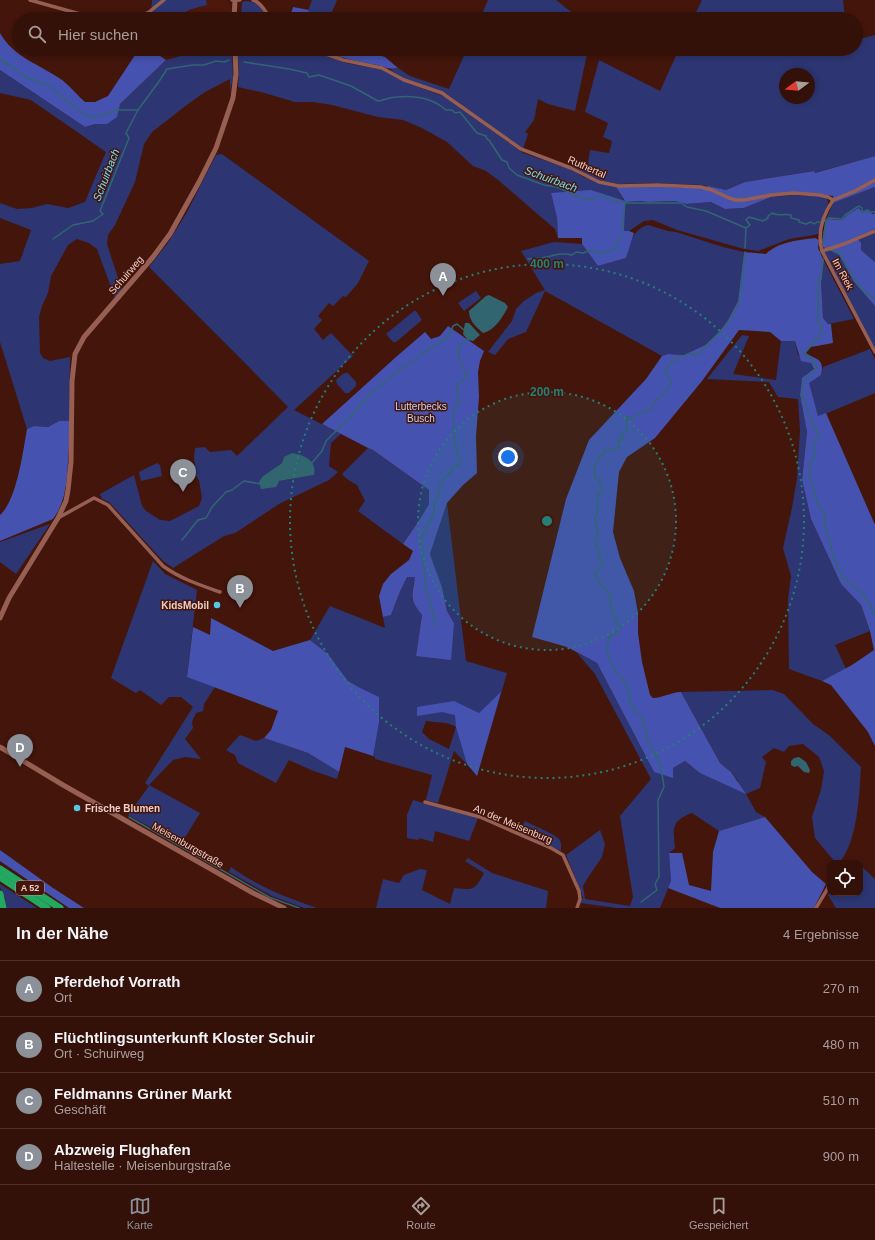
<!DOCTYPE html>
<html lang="de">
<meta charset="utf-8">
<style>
:root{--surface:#331008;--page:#3e1e16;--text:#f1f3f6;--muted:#a99d9c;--line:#4e3029;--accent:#8c9099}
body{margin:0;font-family:Helvetica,sans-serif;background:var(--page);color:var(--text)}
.controls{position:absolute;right:12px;bottom:12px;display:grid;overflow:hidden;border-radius:8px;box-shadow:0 2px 6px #0003}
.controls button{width:36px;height:36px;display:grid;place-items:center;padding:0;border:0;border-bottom:1px solid var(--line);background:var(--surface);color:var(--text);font:20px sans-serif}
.compass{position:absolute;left:779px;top:68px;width:36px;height:36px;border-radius:50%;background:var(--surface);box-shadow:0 2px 6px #0003;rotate:254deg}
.you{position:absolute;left:508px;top:457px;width:14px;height:14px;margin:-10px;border:3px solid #fff;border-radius:50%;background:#1a73e8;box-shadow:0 0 0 6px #1a73e833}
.badge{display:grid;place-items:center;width:26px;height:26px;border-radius:50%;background:var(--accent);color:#fff;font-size:13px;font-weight:700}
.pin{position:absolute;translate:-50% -33px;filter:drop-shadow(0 1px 2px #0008)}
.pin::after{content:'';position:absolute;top:21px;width:14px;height:12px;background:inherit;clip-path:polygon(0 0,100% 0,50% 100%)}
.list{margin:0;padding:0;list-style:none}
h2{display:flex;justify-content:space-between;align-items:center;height:52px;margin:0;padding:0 16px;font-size:17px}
h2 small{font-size:13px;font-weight:400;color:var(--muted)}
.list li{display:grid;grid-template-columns:26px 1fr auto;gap:12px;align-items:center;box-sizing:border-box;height:56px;padding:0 16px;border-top:1px solid var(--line)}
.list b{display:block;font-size:15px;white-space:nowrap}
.list p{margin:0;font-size:13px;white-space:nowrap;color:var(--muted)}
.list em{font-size:13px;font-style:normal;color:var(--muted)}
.icon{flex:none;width:22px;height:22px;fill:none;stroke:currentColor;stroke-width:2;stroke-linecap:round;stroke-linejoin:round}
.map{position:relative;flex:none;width:875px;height:908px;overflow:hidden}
.search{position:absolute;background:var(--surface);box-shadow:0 2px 6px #0003;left:12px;right:12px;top:12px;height:44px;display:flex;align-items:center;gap:10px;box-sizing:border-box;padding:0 14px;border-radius:22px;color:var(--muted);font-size:15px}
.sheet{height:276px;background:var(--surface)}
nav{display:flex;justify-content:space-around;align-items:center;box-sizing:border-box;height:56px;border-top:1px solid var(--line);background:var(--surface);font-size:11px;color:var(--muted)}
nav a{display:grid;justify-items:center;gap:2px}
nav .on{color:var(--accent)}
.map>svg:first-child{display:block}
</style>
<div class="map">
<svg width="875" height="908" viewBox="0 0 875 908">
<rect width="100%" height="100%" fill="#44150b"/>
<!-- built -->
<g fill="#4e170b">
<polygon points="206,0 227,0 232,10 230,19 174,19 174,17 192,9 207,5"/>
<polygon points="150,49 205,49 166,60"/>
</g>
<!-- green -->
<g fill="#2d3673" fill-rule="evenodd">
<polygon points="152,0 206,0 207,5 192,9 174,17 174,19 138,19 151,13"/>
<polygon points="312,0 337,0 329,19 305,19"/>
<polygon points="488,0 556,0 580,19 480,19"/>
<polygon points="702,0 843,0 845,19 693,19"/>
<path d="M246 1C259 2 261 8 268 19H241L242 2Z"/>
<path d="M875 35V156L814 173 813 171 745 182 726 190 702 185 653 183 619 184 602 181 592 177 570 165 587 171 590 150 609 153 612 141 603 137 608 123 585 112 599 60 660 91 679 49H856V40ZM785 74H809V98H785Z"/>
<polygon points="205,49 232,49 233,78 230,90 230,79 205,92 188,104 152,132 144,144 135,182 115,225 108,235 107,244 122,290 115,298 97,249 89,243 77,239 68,245 51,276 48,293 42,306 39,317 40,353 43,358 50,361 70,357 69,421 59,421 48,427 34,426 27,429 0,342 0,264 20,261 31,230 0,218 0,203 17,209 32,208 47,204 68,208 85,202 106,152 31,100 0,93 0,70 85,127 95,124 107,124 120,104 166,60"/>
<polygon points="237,49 309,49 346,63 385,70 407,83 446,97 523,153 570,169 584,177 616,187 625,202 640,201 648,202 675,201 686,204 711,202 725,209 744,208 771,197 794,195 826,197 828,201 828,205 825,210 822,220 820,233 814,235 789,239 758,251 744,249 677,230 653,220 644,221 629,231 624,231 551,193 557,218 558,238 555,229 497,179 486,171 473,166 447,142 422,128 403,120 378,117 332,105 313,102 295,102 261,92 238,87 239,69"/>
<polygon points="467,49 588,49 575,111 548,104 538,99 534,120 525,132 528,134 523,149 447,94 438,90 404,79 390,70 398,68 410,76 449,89"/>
<path d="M222 154 369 261 358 283 346 297 343 296 333 306 329 303 318 316 322 320 314 329 323 340 331 333 353 356 294 410 341 434 331 443 329 466 338 472 329 480 279 504 235 533 224 536 173 568 163 561 109 502 102 499 100 494 134 475 142 506 146 511 160 520 170 521 199 506 202 498 199 480 196 476 194 457 195 448 205 447 210 452 231 450 237 456 288 407 248 366 149 267 167 244 186 214 216 155ZM284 457 314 475 279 481 263 476 282 463Z"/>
<polygon points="875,187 875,213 861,213 859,209 847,215 842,220 829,219 825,222 833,203"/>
<path d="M648 225 668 231 676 232 723 247 744 252 738 301 728 320 720 331 705 345 684 355 669 354 662 356 545 291 526 332 508 339 495 355 488 352 512 321 516 309 524 301 536 293 545 290 521 251 554 242 582 244 598 266 626 258C630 245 632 229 648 225Z"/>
<polygon points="875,233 875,262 861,250 861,243 858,240"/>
<polygon points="829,250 839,255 854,282 875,306 875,349 825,254 825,251"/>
<polygon points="824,261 854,319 828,324 823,318 821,281"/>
<polygon points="476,291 481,298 464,311 458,303"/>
<polygon points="414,311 416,311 422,320 396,342 393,342 386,334"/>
<polygon points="742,335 749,336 733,374 776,380 781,341 795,341 798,355 811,363 814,370 802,379 800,395 807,432 802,480 811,519 841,584 861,605 870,631 835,645 846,669 822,681 789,669 788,599 791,576 783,548 792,508 797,478 800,431 798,399 778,397 769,382 707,379"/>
<polygon points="870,349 875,359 875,393 818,417 808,383 821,375 823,367"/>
<polygon points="344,373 348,373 356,382 356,386 349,393 345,393 337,384 336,380"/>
<polygon points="368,448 373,450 429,490 429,504 418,522 403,544 358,511 365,501 357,485 347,479 342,474"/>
<polygon points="157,463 160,465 162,476 141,481 139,472"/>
<path d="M447 503 466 661 507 673 477 776 467 764 454 751 438 803 426 800 432 775 375 759V757L373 756 348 681 328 654 310 640 330 606 385 628 383 617 391 615 399 594 407 577H415C411 596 409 599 422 615L416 656 454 623 447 611 442 587 430 554ZM426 721C437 723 446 721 456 727L449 749 429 739 422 732Z"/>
<polygon points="50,524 16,574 0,562 0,542"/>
<polygon points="153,561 165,574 197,590 187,676 215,687 204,704 203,711 196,713 192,722 193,728 185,739 201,759 185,757 173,760 149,785 200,813 181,844 128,815 149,786 145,783 193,707 181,697 169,697 161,705 140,690 136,693 111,678"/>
<path d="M577 653 597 663 654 772 673 768 685 761 700 773 739 782 731 772 720 763 681 692 773 690 784 694 813 724 830 736 861 767C859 796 858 841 839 863H836L815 838 812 817 821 790 824 771 819 757 803 744 789 746 784 752 774 748 762 757 766 762 760 788 746 794 756 812 765 817 719 831 692 813C671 821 673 828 675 848L669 853 671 881 660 908H617L581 903V899H583L582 894 566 855 600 830 605 844 602 857 589 876 583 886 585 899 630 906 633 897 620 816 651 779 595 674Z"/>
<polygon points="240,735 256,741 264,738 308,753 339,772 337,779 311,770 289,760 276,783 238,763 235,755 226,750"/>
<polygon points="413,800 478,818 469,841 435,831 433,842 419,838 418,840 407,838 407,815"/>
<path d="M525 821C532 825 555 834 559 839 562 843 561 846 561 851L519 832Z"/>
<path d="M468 858 492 873 548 891 546 908H376L383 879 399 883 404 875 420 869 427 870 422 890 450 904 454 888C475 890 474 891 484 873L465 861Z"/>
<polygon points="860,865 875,879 875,908 836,908 828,895 830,890 830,893 860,893"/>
<path d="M231 867C259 887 285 897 317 908H304L272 896 229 872Z"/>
<polygon points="0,884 37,908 6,908 5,898 0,887"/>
</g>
<!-- forest -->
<g fill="#4652af">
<polygon points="293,7 309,10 305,19 276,19 282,16 291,14"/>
<path d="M0 33C13 57 41 65 62 80 70 86 77 95 85 102H95L108 96 139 49H150L166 60 120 104 117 117 107 124H95L85 127 0 70Z"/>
<path d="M316 49H348L355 52 376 54 385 57 398 68C388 70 386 67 377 65 354 61 338 57 316 49Z"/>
<polygon points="875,156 875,187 833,203 833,196 814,193 794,193 771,197 744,208 725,209 711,202 686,204 675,201 648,202 640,201 625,202 624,231 629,231 634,233 626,258 598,266 582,244 582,238 558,238 557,218 551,193 591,190 625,201 616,187 652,186 688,188 704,188 708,186 726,190 745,182 814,171 815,173"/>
<polygon points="859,208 862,213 867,211 873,214 875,213 875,229 857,238 861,243 861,250 875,262 875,306 854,282 839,255 823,247 822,241 825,222 829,219 842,220 847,215"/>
<path d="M815 238 819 240 818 248 824 261 821 281 823 318 828 324H831L833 343 811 347 806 353C816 360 825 358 821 375L809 383 818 416 826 413 875 525V746L868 732 831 685 822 681 852 665 874 650 870 631 861 605 841 584 811 519 802 480 807 432 800 395 802 378 814 369 811 363 801 361 795 341H781L770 332 739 330 702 381 655 438 627 457 619 472 613 532 620 558 634 591 638 613V633L642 662 650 695 653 698C663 698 671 692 681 692L720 763 731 772 746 794 700 773 685 761 673 768V778L654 772 597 663 567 647 532 637 566 499 589 440 646 379 662 356 668 354 684 355 705 345 720 331 728 320 738 301 744 252 766 254C778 242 798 240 815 238Z"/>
<path d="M448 326 484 351 480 361 478 372 479 397 476 436 477 473 463 485 447 503 430 554 442 587 447 611 454 623 451 660 416 656 422 615C409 599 412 597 415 577H407L399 594 391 615 383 617 379 596 383 584 391 574 409 560 413 551 403 544 418 522 429 504V490L373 450 368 448 322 424 396 357 425 332 431 339 440 336Z"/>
<path d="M59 421H72C71 429 69 438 69 446 67 470 69 498 53 519L0 541V515C17 500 23 451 27 429L34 426 48 427Z"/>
<polygon points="211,618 273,651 310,640 328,654 348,681 360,688 379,697 379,722 373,756 345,747 339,772 308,753 264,738 271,730 278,711 187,677 193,627 210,635"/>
<polygon points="501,692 477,776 467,764 456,727 455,715 442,712 417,716 417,707 454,701 479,713"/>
<polygon points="765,817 812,872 826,884 814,908 720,908 668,888 671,881 669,853 682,853 689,885 711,891 713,852 719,831"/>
<polygon points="0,850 53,888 84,908 69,908 0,861"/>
</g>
<!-- water -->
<g fill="#316671">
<path d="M489 295 505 303 508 307C502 318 495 330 483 333 476 327 469 321 469 311L486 296Z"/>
<polygon points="465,323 469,323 480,335 473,341 468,340 463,334"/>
<path d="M292 453C304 455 317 460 314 475L279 481 276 487 261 489 259 482 263 476 282 463 284 457Z"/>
<polygon points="799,757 806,762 810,770 809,773 804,772 798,766 794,767 791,765 791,761 794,758"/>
</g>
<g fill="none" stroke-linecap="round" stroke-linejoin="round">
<!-- stream -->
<g stroke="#316671" stroke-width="1.5">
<polyline points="0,58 2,61 10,65 24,76 50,86 68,102 88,117 102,115 117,110 138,110"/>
<path d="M244 62 289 69 307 73 309 77 319 75 351 86 378 101C384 100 391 97 397 97 414 95 433 98 446 110H452L455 113 460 112 477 133 486 136 487 139 489 140 502 160 507 162 509 168 517 175 544 185 557 187 584 199H594L600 195 614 201 625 203H681L687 207 706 211 746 228 750 225 746 220 749 217 763 221 768 218V216L772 213C779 217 783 213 791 215V218L799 220V222L806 224 811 222 814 224 817 222H821"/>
<polyline points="824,221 829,218 842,219 845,215 859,206 862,208 862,212 868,210 870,212 875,212"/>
<polyline points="622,231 625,203"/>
<polyline points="53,239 73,225 93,221 103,214 100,211 129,138 126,133 138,110 160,80 167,69 193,65 204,65 216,61 224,62 229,60"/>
<polyline points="823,244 826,221"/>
<polyline points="745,248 746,228"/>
<path d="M831 250 840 253C849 270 856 290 875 298"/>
<path d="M528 259C533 258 538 259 542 258 553 256 561 252 572 255L576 252 583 253 592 250 601 254 616 248 618 241 622 237"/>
<path d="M823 259 821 280H818V323L822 326C822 337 810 344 804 354L806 357 809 356 817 367C814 373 806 375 804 382 802 386 803 393 802 398L804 399C806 409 811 418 814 428L817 430 818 436 814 440C814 446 812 452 815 456L810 464C810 468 809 473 810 477 811 481 813 482 812 486 814 491 815 494 816 499 818 506 824 511 826 519L824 522C829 539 833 561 842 576 846 582 855 586 861 592 867 598 870 606 875 613"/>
<polyline points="311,464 322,451 326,441 348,419 372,392 406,365 449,336 453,326 457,324 464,330"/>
<polyline points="182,540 198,520 206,518 212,507 226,492 232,490 244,481 261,484"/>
<path d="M436 626 426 588 421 539 434 513V504L440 491 439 487 444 477 451 473 453 467 461 464C454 447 453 424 454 406L459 404 457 384 467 377 459 358 458 347 468 339"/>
<polyline points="129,817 269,897 299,908"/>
<path d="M641 902 657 890 655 884 659 877 658 800 664 787 661 767 648 740 641 716 635 711 629 701 630 694 623 680 616 672 610 661 607 649 609 637 617 633 619 626C615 621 609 601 610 595L599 582 595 574 603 564 599 559 601 551 597 549 595 540 598 533 595 519 597 514 598 494 603 492 599 480 595 479 594 465 597 463 598 458 602 456 605 451 619 448 618 440H624L620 435 627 430V417L633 419 639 413 651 409 655 401C662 398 667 390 671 383L665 371 670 363 675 361 679 356H684L690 353 694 356 701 352 730 321 739 302 745 252"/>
</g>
<!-- street -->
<g stroke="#975f53" stroke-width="3.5">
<polyline points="30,0 98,19"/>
<polyline points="232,0 240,0"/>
<path d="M253 0C262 3 265 12 271 19"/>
<polyline points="134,19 149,12 164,0"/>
<polyline points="312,49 343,60 382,68 404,80 442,93 521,149 571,168 599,182 619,186 657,185 701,187 712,190 729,198 736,200 744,200 771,195 794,193 819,195 828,197 833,200"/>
<path d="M833 200C823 215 817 233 822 251L875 352"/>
<polyline points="833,200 855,191 875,180"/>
<polyline points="822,251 844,244 875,231"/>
<path d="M58 518 94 498 108 505 163 566C181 579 200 585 220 592"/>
<polyline points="425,802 480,817 551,848 563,855 579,891 580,899 577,908"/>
<polyline points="816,908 828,888 830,882"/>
</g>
<!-- secondary -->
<g stroke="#975f53" stroke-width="5">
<polyline points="234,19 235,0"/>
<polyline points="0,618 9,598 58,518 66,501 68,490 71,462 72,381 75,354 84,337 153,257 170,234 199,182 216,148 233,98 236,74 235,49"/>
<polyline points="0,747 63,785 253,893 284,908"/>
</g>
<!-- highway -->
<g stroke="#22a860" stroke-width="7">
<polyline points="0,869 60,908"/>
<polyline points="0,877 47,908"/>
<polyline points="0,894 3,908"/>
</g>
</g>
<!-- distance rings -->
<circle cx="547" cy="521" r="129" fill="#257f77" fill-opacity=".12"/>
<g fill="none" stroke="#257f77" stroke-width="2" stroke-dasharray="2 4">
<circle cx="547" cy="521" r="129"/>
<circle cx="547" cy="521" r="257"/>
</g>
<!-- markers -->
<g fill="#56c9e1" stroke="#44150b" stroke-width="1.5">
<circle cx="217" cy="605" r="4"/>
<circle cx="77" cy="808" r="4"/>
</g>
<g text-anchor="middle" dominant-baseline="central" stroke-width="3" stroke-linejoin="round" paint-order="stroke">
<!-- shield labels -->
<rect fill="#44150b" stroke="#bc978f" stroke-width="1" x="16" y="881" width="28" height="14" rx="3"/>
<g font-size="9" font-weight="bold" fill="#efcfc7">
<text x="30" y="888">A 52</text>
</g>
<!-- street labels -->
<g font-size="10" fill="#efcfc7" stroke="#44150b">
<text transform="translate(587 167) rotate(24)">Ruthertal</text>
<text transform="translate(843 274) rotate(62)">Im Riek</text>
<text transform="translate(126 275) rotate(-49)">Schuirweg</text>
<text transform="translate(513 824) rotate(23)">An der Meisenburg</text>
<text transform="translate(188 845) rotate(30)">Meisenburgstraße</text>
</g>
<!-- park labels -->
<g font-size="10" fill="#c9d0e9" stroke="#44150b">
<text x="421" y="406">Lutterbecks<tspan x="421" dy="12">Busch</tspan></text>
</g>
<!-- poi labels -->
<g font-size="10" font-weight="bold" fill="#efcfc7" stroke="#44150b" text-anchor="end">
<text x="209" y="605">KidsMobil</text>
<text x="85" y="808" text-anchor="start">Frische Blumen</text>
</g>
<!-- water labels -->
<g font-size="11" font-style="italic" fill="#72e0f8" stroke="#44150b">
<text transform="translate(106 175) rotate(-69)">Schuirbach</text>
<text transform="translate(551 179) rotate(20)">Schuirbach</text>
</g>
</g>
<circle cx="547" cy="521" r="6" fill="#257f77" stroke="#44150b" stroke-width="2"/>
<g font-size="12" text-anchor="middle" font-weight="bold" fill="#257f77" stroke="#44150b" stroke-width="3" stroke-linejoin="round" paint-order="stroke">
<text x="547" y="268">400 m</text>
<text x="547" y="396">200 m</text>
</g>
</svg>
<div class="controls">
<button><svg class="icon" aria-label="locate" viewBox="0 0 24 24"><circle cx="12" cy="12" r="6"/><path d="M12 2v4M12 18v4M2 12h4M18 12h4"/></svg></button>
</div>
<svg class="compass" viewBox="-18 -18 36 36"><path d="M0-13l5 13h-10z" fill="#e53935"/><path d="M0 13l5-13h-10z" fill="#a99d9c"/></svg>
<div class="you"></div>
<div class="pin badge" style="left:443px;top:296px">A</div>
<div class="pin badge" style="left:240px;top:608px">B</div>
<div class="pin badge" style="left:183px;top:492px">C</div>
<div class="pin badge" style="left:20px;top:767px">D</div>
<div class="search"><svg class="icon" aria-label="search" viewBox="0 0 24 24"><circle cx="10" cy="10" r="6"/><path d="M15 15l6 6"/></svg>Hier suchen</div>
</div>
<section class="sheet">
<h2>In der Nähe<small>4 Ergebnisse</small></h2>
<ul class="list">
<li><span class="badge">A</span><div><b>Pferdehof Vorrath</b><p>Ort</p></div><em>270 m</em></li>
<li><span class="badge">B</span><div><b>Flüchtlingsunterkunft Kloster Schuir</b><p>Ort · Schuirweg</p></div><em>480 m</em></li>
<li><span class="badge">C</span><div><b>Feldmanns Grüner Markt</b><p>Geschäft</p></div><em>510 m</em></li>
<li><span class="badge">D</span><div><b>Abzweig Flughafen</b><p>Haltestelle · Meisenburgstraße</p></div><em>900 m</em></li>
</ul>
</section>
<nav>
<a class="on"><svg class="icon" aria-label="map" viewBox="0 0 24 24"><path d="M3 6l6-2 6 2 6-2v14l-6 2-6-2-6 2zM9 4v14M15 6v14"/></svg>Karte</a>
<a><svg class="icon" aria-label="directions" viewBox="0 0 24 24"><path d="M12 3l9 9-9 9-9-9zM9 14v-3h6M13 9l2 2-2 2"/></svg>Route</a>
<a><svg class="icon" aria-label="saved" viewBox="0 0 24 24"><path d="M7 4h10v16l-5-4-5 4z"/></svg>Gespeichert</a>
</nav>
